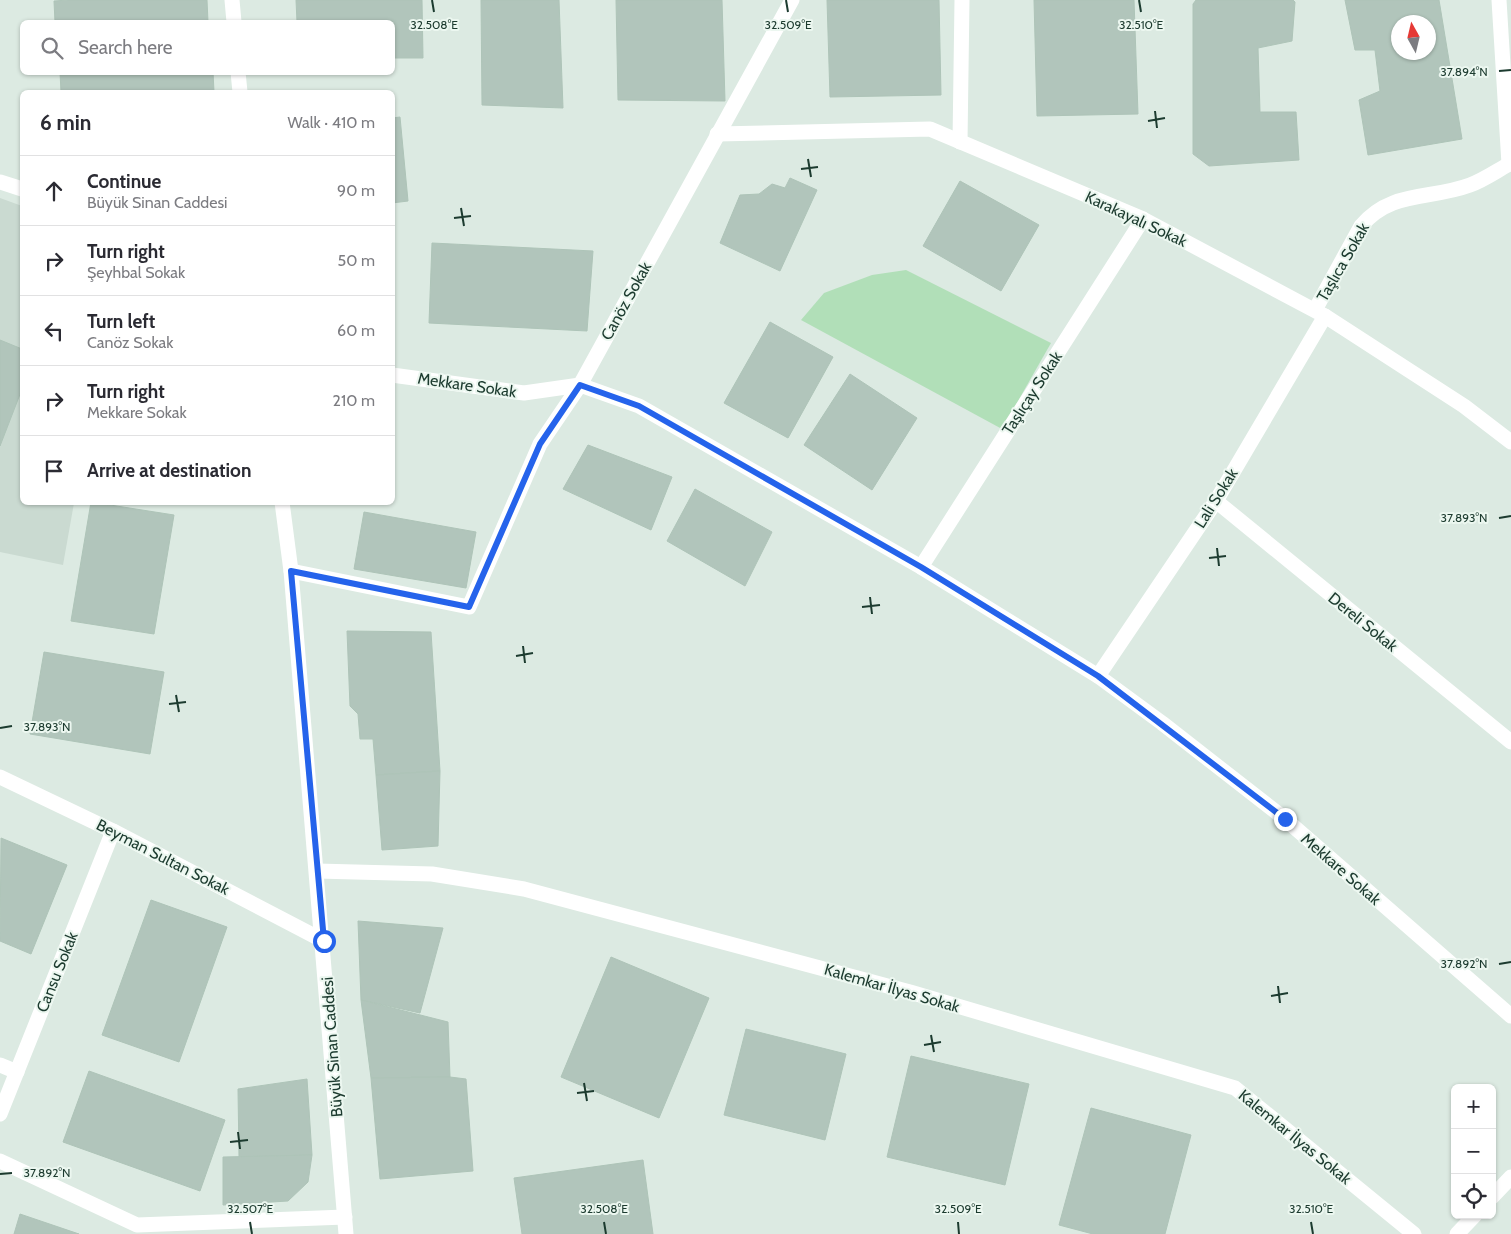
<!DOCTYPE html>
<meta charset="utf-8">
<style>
:root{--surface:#fff;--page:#f7f7f7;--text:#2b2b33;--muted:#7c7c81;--line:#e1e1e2}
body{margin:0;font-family:Cabin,sans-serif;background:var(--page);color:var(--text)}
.controls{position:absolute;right:15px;bottom:15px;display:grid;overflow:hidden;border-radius:8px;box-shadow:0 1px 4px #0004}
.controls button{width:45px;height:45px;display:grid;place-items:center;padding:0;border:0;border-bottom:1px solid var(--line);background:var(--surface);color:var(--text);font:25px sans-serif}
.compass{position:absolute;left:1391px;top:15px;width:45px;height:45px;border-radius:50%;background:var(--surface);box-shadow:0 1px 4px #0004;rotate:352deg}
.stop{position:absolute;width:15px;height:15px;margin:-11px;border:4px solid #2563eb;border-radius:50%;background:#fff}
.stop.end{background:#2563eb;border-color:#fff;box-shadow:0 1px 5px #0008}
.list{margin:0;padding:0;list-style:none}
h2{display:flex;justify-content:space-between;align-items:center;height:65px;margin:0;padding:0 20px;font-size:21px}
h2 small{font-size:16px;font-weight:400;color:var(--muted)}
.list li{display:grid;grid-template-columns:32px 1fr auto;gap:15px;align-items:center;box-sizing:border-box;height:70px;padding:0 20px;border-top:1px solid var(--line)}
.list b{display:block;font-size:19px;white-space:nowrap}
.list p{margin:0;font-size:16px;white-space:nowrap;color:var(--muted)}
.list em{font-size:16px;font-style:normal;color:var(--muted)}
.icon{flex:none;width:28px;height:28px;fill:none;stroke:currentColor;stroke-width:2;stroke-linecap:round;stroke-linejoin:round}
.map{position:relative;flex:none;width:1511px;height:1234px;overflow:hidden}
.search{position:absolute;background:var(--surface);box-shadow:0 1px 4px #0004;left:20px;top:20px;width:375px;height:55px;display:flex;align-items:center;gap:12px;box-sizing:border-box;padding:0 18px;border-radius:8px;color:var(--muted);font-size:19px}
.panel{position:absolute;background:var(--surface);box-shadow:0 1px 4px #0004;left:20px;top:90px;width:375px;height:415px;border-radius:8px}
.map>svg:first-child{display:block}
</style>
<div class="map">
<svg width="1511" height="1234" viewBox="0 0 1511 1234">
<rect width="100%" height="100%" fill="#dceae2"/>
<!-- built -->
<polygon fill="#cadad1" points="0,198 22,206 22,502 74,503 63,565 0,552"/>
<!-- green -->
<polygon fill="#b1dfb8" points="906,270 1051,343 1002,429 801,320 824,293 872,275"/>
<!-- building -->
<g fill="#b1c5bb" stroke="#aec4b8" fill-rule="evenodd">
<polygon points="68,0 207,0 208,22 55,22 54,1"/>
<polygon points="296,0 422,0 423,58 392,58 392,22 297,22"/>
<polygon points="481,0 559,0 563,108 482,105"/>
<polygon points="616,0 722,0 725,101 618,100"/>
<polygon points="827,0 939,0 941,95 830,97"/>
<polygon points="1034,0 1134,0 1138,114 1037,116"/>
<polygon points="1196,0 1293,0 1295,2 1292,41 1258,48 1260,112 1296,112 1299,160 1209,166 1193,154 1193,4"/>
<path d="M1345 0H1439L1462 139 1368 155 1359 100 1380 91 1375 50H1355ZM1398 22H1428V52H1398Z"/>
<polygon points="60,72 213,72 214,92 61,92"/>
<polygon points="400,117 408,201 392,203 392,118"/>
<polygon points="790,178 817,190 780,271 720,243 740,195 759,194 772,184 785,188"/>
<polygon points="960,181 1039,225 1001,291 923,246"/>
<polygon points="432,243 593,251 587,331 429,323"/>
<polygon points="770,322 833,357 788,438 724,403"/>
<polygon points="0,340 22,349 22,389 0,446"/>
<polygon points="850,374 917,418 872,490 804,445"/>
<polygon points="588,445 672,477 651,530 563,489"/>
<polygon points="695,489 772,532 745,586 667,541"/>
<polygon points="91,502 174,515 154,634 71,621"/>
<polygon points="364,512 476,532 466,588 354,569"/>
<polygon points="347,631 431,632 440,771 376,775 373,739 360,739 358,714 350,706"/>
<polygon points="44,652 164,672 150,754 30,734"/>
<polygon points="440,771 438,846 382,850 376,775"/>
<polygon points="1,838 67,865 31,954 0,941"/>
<polygon points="151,900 227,927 179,1062 102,1035"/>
<polygon points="358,921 443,928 420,1013 361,1000"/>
<polygon points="611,957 709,998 659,1118 561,1077"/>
<polygon points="361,1000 448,1022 450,1077 371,1078"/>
<polygon points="746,1029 846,1054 825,1140 724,1115"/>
<polygon points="911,1056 1029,1084 1005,1185 887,1157"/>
<polygon points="89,1071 225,1120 200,1191 63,1142"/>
<polygon points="450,1077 466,1079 473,1171 380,1179 371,1078"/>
<polygon points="307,1079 312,1155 239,1157 238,1089"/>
<polygon points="1091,1108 1191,1135 1165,1234 1093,1234 1059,1225"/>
<polygon points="312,1155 308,1182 288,1201 223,1205 223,1157"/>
<polygon points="643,1160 653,1234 522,1234 514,1178"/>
<polygon points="20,1214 79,1234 14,1234"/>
</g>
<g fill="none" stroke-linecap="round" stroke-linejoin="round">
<!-- minor -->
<g stroke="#fff" stroke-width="15">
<polyline points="232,0 234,22"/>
<polyline points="1499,0 1509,164"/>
<polyline points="238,72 240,92"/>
<polyline points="717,134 930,129 1143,219 1325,316 1464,406 1511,442"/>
<polyline points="960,142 962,0"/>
<polyline points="0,182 22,189"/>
<path d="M1315 310 1361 226C1391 190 1430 200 1470 185 1484 180 1498 170 1511 163"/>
<polyline points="392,375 524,393 580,385 639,406 921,567 1098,676 1162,723 1285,819 1511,1016"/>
<polyline points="1216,501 1511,742"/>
<polyline points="282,502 291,571 346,1234"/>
<polyline points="921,567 1143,219"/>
<polyline points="291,571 469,607 540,444 580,385 792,0"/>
<polyline points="1098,676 1216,501 1325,316"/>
<polyline points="0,777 113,831 324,941"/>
<polyline points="317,871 432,874 524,889 910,992 1235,1088 1414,1234"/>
<polyline points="0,1065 17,1072"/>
<polyline points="0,1114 113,831"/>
<polyline points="0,1161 137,1225 345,1217"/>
<polyline points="1492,1197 1511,1177"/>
<polyline points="1457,1234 1475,1215"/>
</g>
</g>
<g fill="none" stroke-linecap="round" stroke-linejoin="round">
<!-- route -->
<polyline stroke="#2563eb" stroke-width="6" points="324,941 291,571 469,607 540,444 580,385 639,406 921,567 1098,676 1285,819"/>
</g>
<!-- ticks -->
<path fill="none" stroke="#1c3b2f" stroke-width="2" d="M432 0 434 12M786 0 788 12M1139 0 1141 12M1499 71 1511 70M1155 111 1157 128M1148 121 1165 118M808 159 811 177M801 169 818 167M461 208 464 226M454 218 471 216M1499 518 1511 516M1217 548 1219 566M1209 558 1226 556M870 597 872 614M862 607 880 605M523 646 525 663M516 656 533 653M176 695 179 712M169 704 186 702M0 728 12 726M1499 964 1511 962M1278 986 1280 1003M1271 996 1288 993M931 1035 934 1052M924 1045 941 1042M584 1083 587 1101M577 1093 594 1091M238 1132 240 1149M230 1142 248 1140M0 1174 12 1173M250 1222 252 1234M604 1222 606 1234M958 1222 959 1234M1311 1222 1313 1234"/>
<g text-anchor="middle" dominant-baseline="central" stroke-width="4" stroke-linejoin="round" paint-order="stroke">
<!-- street labels -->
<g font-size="16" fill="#1c3b2f" stroke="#ecf7f0">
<text transform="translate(1136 219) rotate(25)">Karakayalı Sokak</text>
<text transform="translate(1343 262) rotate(-60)">Taşlıca Sokak</text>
<text transform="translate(626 301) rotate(-61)">Canöz Sokak</text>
<text transform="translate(467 385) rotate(8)">Mekkare Sokak</text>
<text transform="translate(1032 393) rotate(-57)">Taşlıçay Sokak</text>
<text transform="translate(1216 498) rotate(-58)">Lali Sokak</text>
<text transform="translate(1363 622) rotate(39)">Dereli Sokak</text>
<text transform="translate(163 857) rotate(27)">Beyman Sultan Sokak</text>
<text transform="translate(1341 869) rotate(41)">Mekkare Sokak</text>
<text transform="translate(57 972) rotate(-68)">Cansu Sokak</text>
<text transform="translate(892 988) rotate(16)">Kalemkar İlyas Sokak</text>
<text transform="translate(332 1047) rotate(-94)">Büyük Sinan Caddesi</text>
<text transform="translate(1295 1137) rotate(39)">Kalemkar İlyas Sokak</text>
</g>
</g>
<g font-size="12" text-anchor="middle" fill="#1c3b2f" stroke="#ecf7f0" stroke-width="4" stroke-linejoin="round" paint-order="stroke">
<text x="434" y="29">32.508°E</text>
<text x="788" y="29">32.509°E</text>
<text x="1141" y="29">32.510°E</text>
<text x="1464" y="76">37.894°N</text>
<text x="1464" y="522">37.893°N</text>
<text x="47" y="731">37.893°N</text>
<text x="1464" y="968">37.892°N</text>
<text x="47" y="1177">37.892°N</text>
<text x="250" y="1213">32.507°E</text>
<text x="604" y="1213">32.508°E</text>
<text x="958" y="1213">32.509°E</text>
<text x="1311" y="1213">32.510°E</text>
</g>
</svg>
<div class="controls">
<button>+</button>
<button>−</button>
<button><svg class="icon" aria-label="locate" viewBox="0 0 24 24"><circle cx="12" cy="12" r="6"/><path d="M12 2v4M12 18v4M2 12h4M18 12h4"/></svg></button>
</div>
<svg class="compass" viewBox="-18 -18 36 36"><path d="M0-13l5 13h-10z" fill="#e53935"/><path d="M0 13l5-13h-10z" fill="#7c7c81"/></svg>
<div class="stop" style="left:324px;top:941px"></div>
<div class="stop end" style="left:1285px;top:819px"></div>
<div class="search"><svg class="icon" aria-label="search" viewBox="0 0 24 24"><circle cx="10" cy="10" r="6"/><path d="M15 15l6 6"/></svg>Search here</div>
<section class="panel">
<h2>6 min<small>Walk · 410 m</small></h2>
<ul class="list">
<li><svg class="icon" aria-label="ahead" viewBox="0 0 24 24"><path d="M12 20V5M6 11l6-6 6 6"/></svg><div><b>Continue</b><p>Büyük Sinan Caddesi</p></div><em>90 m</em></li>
<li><svg class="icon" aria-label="right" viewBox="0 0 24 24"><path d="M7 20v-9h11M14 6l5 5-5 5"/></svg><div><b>Turn right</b><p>Şeyhbal Sokak</p></div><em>50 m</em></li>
<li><svg class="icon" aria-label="left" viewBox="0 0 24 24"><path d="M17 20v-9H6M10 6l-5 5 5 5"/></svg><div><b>Turn left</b><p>Canöz Sokak</p></div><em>60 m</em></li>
<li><svg class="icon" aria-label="right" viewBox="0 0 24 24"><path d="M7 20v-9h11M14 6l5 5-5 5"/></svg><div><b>Turn right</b><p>Mekkare Sokak</p></div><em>210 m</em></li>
<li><svg class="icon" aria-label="arrive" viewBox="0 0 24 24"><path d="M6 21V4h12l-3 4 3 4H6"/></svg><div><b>Arrive at destination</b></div></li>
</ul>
</section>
</div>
